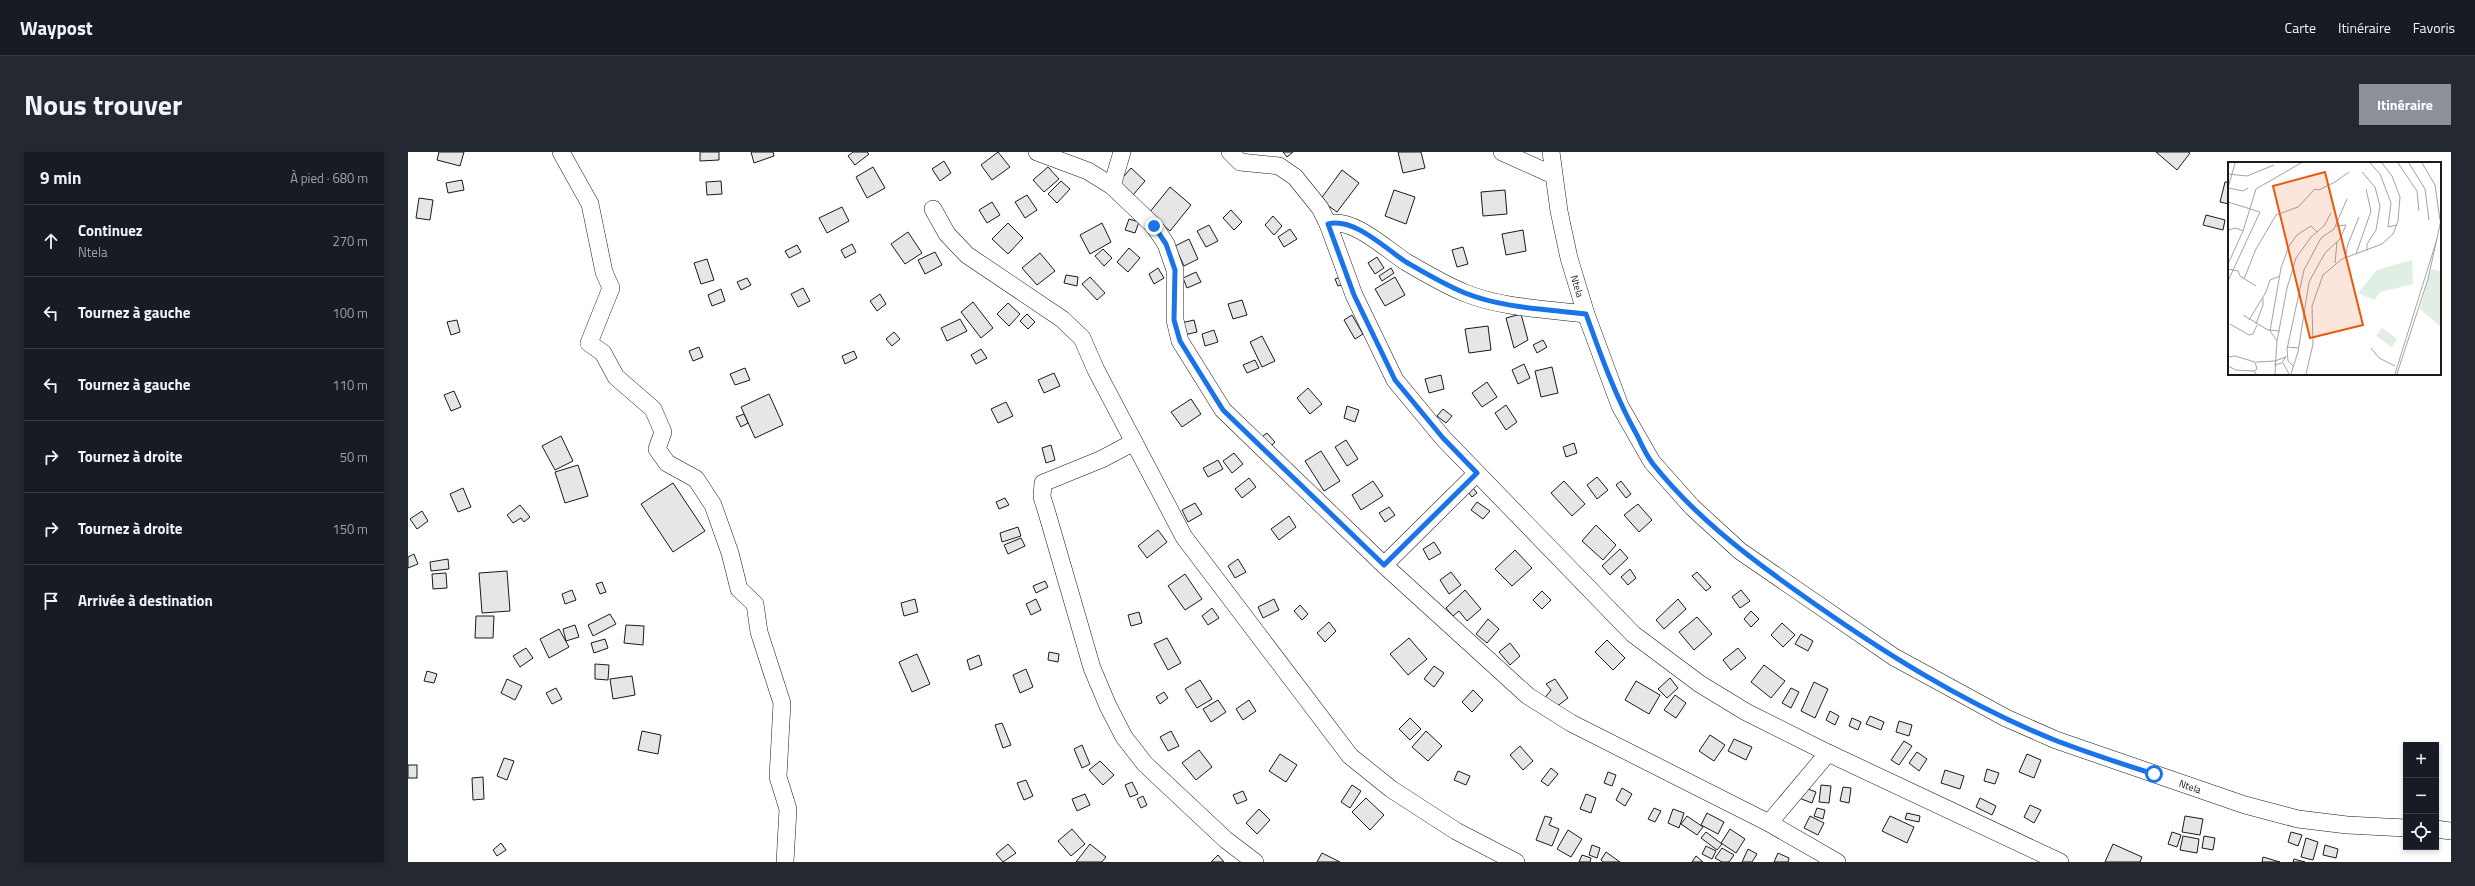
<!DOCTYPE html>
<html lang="fr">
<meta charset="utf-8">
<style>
:root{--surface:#171b24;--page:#242831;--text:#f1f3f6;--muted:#9ea1a6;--line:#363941;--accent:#8c9099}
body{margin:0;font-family:"Titillium Web",sans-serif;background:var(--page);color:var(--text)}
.controls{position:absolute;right:12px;bottom:12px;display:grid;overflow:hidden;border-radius:0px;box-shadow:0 2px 6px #0003}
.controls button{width:36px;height:36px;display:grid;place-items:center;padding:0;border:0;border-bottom:1px solid var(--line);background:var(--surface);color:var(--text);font:20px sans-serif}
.stop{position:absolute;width:12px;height:12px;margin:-9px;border:3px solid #1a73e8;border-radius:50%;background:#fff}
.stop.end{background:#1a73e8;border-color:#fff;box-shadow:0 1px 4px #0008}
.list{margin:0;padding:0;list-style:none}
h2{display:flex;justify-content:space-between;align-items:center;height:52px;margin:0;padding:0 16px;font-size:17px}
h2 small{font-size:13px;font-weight:400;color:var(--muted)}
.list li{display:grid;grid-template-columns:26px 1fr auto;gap:12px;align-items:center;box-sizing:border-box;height:72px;padding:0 16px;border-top:1px solid var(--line)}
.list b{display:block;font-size:15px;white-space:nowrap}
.list p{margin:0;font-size:13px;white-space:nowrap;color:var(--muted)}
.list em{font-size:13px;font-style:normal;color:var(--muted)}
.icon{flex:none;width:22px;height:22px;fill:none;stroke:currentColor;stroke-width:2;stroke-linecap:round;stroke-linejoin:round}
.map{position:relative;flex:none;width:2043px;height:710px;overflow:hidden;border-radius:0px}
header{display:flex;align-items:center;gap:24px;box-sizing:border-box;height:56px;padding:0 20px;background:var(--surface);border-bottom:1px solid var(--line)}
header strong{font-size:19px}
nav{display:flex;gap:22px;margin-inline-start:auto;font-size:14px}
.intro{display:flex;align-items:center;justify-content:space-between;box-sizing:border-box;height:96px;padding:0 24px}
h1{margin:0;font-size:28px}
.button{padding:10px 18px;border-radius:0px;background:var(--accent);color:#fff;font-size:14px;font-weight:700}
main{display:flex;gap:24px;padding:0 24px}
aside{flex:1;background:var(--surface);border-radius:0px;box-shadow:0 2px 6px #0003}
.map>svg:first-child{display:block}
</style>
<header>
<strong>Waypost</strong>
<nav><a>Carte</a><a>Itinéraire</a><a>Favoris</a></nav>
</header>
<div class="intro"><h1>Nous trouver</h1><a class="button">Itinéraire</a></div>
<main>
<aside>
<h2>9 min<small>À pied · 680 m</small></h2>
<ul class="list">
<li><svg class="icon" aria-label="ahead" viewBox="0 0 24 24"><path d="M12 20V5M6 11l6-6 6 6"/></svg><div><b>Continuez</b><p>Ntela</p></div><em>270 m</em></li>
<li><svg class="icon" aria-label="left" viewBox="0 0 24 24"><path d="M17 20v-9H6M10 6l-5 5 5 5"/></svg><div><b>Tournez à gauche</b></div><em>100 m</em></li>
<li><svg class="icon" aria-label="left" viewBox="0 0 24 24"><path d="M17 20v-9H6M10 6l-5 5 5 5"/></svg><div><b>Tournez à gauche</b></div><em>110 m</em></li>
<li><svg class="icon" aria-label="right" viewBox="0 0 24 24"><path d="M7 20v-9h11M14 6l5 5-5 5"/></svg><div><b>Tournez à droite</b></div><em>50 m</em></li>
<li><svg class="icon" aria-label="right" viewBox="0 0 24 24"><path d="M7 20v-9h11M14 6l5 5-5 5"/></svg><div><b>Tournez à droite</b></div><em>150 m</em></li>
<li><svg class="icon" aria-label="arrive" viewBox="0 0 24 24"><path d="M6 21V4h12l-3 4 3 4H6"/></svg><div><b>Arrivée à destination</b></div></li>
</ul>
</aside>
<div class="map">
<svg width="2043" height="710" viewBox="0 0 2043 710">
<rect width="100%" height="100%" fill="#fff"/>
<!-- building -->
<g fill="#e6e6e6" stroke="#1a1a1a">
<polygon points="31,0 56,0 52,14 29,8"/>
<polygon points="292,0 311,0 311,8 292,9"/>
<polygon points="343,0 365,0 366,4 346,11"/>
<polygon points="445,0 459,0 461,2 447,13 440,4"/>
<polygon points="590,0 602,15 584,28 573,13"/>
<polygon points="875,0 885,0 879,5"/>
<polygon points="990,0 1013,0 1017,16 995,21"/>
<polygon points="1748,0 1780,0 1782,1 1769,18"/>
<polygon points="536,9 543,21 532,29 524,17"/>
<polygon points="465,15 477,36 459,46 448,25"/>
<polygon points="640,15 651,27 636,40 625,28"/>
<polygon points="723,16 737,29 725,43 710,31"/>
<polygon points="934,18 951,31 929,60 912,48"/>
<polygon points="54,28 56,38 40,41 38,31"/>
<polygon points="313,29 314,42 299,43 298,30"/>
<polygon points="653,29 662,37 649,51 640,42"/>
<polygon points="1817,30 1821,30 1821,52 1812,50"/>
<polygon points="762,35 783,53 762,79 741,61"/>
<polygon points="986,38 1007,45 998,72 977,64"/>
<polygon points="1097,38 1099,62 1075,64 1073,40"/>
<polygon points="619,43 629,58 617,66 607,50"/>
<polygon points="11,46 25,48 22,68 8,66"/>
<polygon points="584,50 592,63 579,71 571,58"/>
<polygon points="434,55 441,69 419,81 411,66"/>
<polygon points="823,58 834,70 826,78 815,66"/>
<polygon points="1798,63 1817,68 1815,78 1795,73"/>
<polygon points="865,64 874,74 866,83 857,73"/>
<polygon points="721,67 731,70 727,81 717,78"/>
<polygon points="600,71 615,86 600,102 584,87"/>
<polygon points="694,71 703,90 682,102 672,83"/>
<polygon points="801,73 810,89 798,95 789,79"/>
<polygon points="882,77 889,87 876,95 870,85"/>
<polygon points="1115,78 1118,99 1098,103 1094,82"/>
<polygon points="500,80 514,101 497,112 483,92"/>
<polygon points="781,87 790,107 776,114 767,94"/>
<polygon points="444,92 448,100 437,106 433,98"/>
<polygon points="389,93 393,100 381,106 377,99"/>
<polygon points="1055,95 1060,112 1049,115 1044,98"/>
<polygon points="721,96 732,106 720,120 709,110"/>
<polygon points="695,97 704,106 696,114 687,104"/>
<polygon points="527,100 534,113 517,122 510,108"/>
<polygon points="632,101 647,119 629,133 614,116"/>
<polygon points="969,105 976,116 967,122 960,111"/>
<polygon points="299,107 306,128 293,132 286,111"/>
<polygon points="750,116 756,126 746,132 741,122"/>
<polygon points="983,116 986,121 974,129 971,124"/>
<polygon points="788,120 793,130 779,136 775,126"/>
<polygon points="658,123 670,125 669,134 656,131"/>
<polygon points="935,124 937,132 930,134 927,127"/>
<polygon points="682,125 697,141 689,148 674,132"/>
<polygon points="987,125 997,143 977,154 967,137"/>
<polygon points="339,126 343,133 333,138 329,130"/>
<polygon points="395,136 402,149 390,155 383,142"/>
<polygon points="313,137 317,149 304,154 300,143"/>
<polygon points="472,142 478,152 469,159 462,149"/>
<polygon points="834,148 839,163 825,167 820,152"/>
<polygon points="565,150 585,176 573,186 553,160"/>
<polygon points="600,151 612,162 601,174 589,162"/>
<polygon points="619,162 627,170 620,177 612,169"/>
<polygon points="1113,162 1120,188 1106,196 1098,166"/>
<polygon points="944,163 955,182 947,187 936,168"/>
<polygon points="552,167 559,179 539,189 533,176"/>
<polygon points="49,168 52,180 43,183 39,170"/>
<polygon points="786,168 789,180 776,183 773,171"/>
<polygon points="1080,174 1083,198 1061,201 1057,177"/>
<polygon points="806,178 810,190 797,194 794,182"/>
<polygon points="486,180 492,187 484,194 478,187"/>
<polygon points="854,184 867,209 854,215 842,190"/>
<polygon points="1135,188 1139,195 1129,201 1125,193"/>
<polygon points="291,195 295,205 285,209 281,199"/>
<polygon points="573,197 579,206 568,212 563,203"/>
<polygon points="446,199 449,206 437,212 434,204"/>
<polygon points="847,208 851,216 839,221 835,213"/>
<polygon points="1116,212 1122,226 1110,232 1104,218"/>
<polygon points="1144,215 1150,241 1133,245 1127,219"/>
<polygon points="337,216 342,228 327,233 322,222"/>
<polygon points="646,221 652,234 636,241 630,228"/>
<polygon points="1033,223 1036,237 1021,241 1017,227"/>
<polygon points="1079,230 1089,245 1074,255 1064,241"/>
<polygon points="900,236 914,252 902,262 889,246"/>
<polygon points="46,239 53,255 43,259 36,243"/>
<polygon points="361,242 375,273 347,286 333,255"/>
<polygon points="783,247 793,262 774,275 763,260"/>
<polygon points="598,250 605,264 590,271 583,257"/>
<polygon points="1098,253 1109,270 1098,278 1087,261"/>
<polygon points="939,254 951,258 947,270 936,266"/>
<polygon points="1035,257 1044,264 1038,271 1029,264"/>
<polygon points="336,262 340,271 333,275 328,265"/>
<polygon points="859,281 867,290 860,297 851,287"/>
<polygon points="153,284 165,309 147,318 134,294"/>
<polygon points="938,288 950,307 939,314 927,295"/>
<polygon points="1166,291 1169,301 1158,305 1155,295"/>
<polygon points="643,293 647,308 638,311 634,296"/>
<polygon points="913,299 932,329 916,339 897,309"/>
<polygon points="826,301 835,312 824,321 815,309"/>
<polygon points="810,308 815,317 800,325 795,316"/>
<polygon points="170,313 180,344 157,351 147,320"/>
<polygon points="1189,325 1200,338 1189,347 1179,333"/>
<polygon points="841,326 848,335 834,346 827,337"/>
<polygon points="965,329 975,344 953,358 944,343"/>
<polygon points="1156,329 1177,352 1164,364 1143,341"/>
<polygon points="1213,329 1223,342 1218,346 1208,333"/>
<polygon points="265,331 297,379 265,400 233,352"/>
<polygon points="1061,331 1069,341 1064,345 1056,335"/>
<polygon points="55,336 63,355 50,360 42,342"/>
<polygon points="597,346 601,353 591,357 588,350"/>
<polygon points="1069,350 1082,359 1075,367 1063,358"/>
<polygon points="787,351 794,362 780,370 774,358"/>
<polygon points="1230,352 1244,368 1231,380 1216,363"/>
<polygon points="112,353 122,365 116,370 113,366 105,371 99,363"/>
<polygon points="981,355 987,363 977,370 971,361"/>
<polygon points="14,359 20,369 9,377 2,367"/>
<polygon points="881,364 888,375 871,388 863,377"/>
<polygon points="1188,373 1208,393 1195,408 1174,389"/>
<polygon points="610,375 613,384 594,390 592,381"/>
<polygon points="750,378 759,390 739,406 730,394"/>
<polygon points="613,386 617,394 600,402 596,393"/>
<polygon points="1026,390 1033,401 1021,408 1015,397"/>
<polygon points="1212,397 1220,406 1202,423 1194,414"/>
<polygon points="1107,398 1124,416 1104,434 1087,417"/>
<polygon points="6,402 10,412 0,416 0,405"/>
<polygon points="40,407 41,417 23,419 22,410"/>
<polygon points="830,407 838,420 827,426 820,414"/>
<polygon points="1222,417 1228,426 1220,433 1213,425"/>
<polygon points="99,419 102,459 74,461 71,421"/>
<polygon points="1043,420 1053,433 1041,442 1032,428"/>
<polygon points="1289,420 1303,435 1298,439 1284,424"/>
<polygon points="38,421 39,436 25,437 24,422"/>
<polygon points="777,422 794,447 777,458 760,434"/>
<polygon points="637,429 640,435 628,441 625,434"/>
<polygon points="194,430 198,440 192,442 188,432"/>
<polygon points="164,438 168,448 157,452 154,442"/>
<polygon points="1057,438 1073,457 1059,469 1051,459 1045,464 1038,456"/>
<polygon points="1333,438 1342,449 1332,456 1324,445"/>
<polygon points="1134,439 1143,448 1134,457 1125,448"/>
<polygon points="507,447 510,460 496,464 493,451"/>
<polygon points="628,447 633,458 623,463 618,452"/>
<polygon points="866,447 871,458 855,466 850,455"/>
<polygon points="1270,447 1278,457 1256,477 1248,468"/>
<polygon points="892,453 900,462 894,468 886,459"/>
<polygon points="804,456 811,466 800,473 794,464"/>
<polygon points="1343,459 1351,467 1343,475 1336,467"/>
<polygon points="731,460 734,471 723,474 720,463"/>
<polygon points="202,462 208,472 185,484 180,473"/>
<polygon points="68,464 86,464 85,486 67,486"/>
<polygon points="1289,465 1304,482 1286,498 1271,480"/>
<polygon points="1080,467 1091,477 1079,491 1068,482"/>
<polygon points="921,470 928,479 917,490 909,481"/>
<polygon points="1374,471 1387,483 1375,495 1363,483"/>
<polygon points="167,473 171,485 158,489 155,477"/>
<polygon points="218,473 236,474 235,493 216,491"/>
<polygon points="151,477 161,495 141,506 132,487"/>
<polygon points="1393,482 1405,489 1400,499 1387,492"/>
<polygon points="759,486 773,511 760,518 746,492"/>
<polygon points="1001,486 1019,507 1000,523 982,502"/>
<polygon points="197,487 200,496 186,501 183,491"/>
<polygon points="1199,488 1217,506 1205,518 1187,500"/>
<polygon points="1102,491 1112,504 1102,513 1091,500"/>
<polygon points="118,496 125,506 112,515 105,504"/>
<polygon points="1330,496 1338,506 1323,518 1315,508"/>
<polygon points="641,500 651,502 650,510 640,508"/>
<polygon points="509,502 522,532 504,540 491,510"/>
<polygon points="571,503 574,513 562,518 559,508"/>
<polygon points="187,512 201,513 200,528 187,527"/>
<polygon points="1356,513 1377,529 1363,546 1343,530"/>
<polygon points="1026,514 1036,521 1026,535 1016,527"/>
<polygon points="618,517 625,535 612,541 605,523"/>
<polygon points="19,519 29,522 26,531 16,529"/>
<polygon points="224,524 227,543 205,547 202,527"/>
<polygon points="1262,526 1270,536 1259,546 1250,537"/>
<polygon points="99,527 114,534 107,548 93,541"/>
<polygon points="1147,527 1160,546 1148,555 1136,547 1143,538 1138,532"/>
<polygon points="792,528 804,547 789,556 777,537"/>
<polygon points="1228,529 1252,543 1241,562 1217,548"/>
<polygon points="1406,530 1420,537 1407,566 1393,559"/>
<polygon points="148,536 154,547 144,552 138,541"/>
<polygon points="1383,536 1391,540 1383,556 1374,551"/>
<polygon points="1065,538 1075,548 1064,560 1054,550"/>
<polygon points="756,540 760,546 752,552 748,545"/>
<polygon points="1267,543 1278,551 1268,566 1256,558"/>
<polygon points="810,548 818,560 803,570 795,557"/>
<polygon points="841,548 848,559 835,568 828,557"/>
<polygon points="1422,559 1431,564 1427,573 1418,568"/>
<polygon points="1462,564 1476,570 1473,578 1458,572"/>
<polygon points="1002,566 1013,577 1002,588 991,577"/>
<polygon points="1444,566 1453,570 1450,578 1441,574"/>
<polygon points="1491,569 1504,573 1501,584 1488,580"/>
<polygon points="594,571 603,593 595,596 587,573"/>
<polygon points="234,579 253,583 250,602 230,598"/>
<polygon points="763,579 771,594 760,599 752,585"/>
<polygon points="1018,579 1034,594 1020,609 1004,595"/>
<polygon points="1302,583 1317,593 1306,609 1291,599"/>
<polygon points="1326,587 1344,595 1338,608 1320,599"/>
<polygon points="1496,589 1504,594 1491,613 1483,608"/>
<polygon points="674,593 682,612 674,616 666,597"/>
<polygon points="1112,594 1125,609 1115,618 1102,603"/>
<polygon points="791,598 804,615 788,628 774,611"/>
<polygon points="1509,600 1519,607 1511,619 1501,611"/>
<polygon points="872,602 889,613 878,630 861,619"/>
<polygon points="1619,602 1633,608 1626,626 1611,620"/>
<polygon points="96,606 106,609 99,628 89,624"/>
<polygon points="692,609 706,623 695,633 681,618"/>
<rect x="0" y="613" width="9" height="13"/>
<polygon points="1143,616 1150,622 1140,634 1133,629"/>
<polygon points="1579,617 1591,621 1587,632 1576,629"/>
<polygon points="1537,618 1556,624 1552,637 1533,631"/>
<polygon points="1050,619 1062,624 1058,633 1046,628"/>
<polygon points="1200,620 1208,623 1204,634 1196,631"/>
<polygon points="75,625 76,647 65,648 64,626"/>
<polygon points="618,628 625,644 616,648 609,631"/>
<polygon points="724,630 730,642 722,645 717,633"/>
<polygon points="944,633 953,639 942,656 933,650"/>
<polygon points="1413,633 1423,634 1421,651 1411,650"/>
<polygon points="1395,635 1408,640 1404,651 1391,646"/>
<polygon points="1435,635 1443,636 1441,651 1432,649"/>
<polygon points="1214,636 1224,642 1217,654 1208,648"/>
<polygon points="835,639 839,648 829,652 825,643"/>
<polygon points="677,642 682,653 669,659 664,647"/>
<polygon points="1178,642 1188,646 1183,661 1172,657"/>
<polygon points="735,644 739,653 733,656 729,647"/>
<polygon points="958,646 976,663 962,678 944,660"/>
<polygon points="1572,646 1588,654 1584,663 1568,655"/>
<polygon points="1622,653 1633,658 1626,671 1616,665"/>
<polygon points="1246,656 1253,659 1247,670 1240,667"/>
<polygon points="1409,656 1417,658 1415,667 1406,664"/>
<polygon points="851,657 862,668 849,682 838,671"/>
<polygon points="1265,657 1276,661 1271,676 1260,671"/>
<polygon points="1299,661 1316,670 1310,682 1293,673"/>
<polygon points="1499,661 1512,664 1511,670 1497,667"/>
<polygon points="1137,664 1144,666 1141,673 1151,677 1144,694 1128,688"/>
<polygon points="1279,664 1295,675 1289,683 1273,672"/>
<polygon points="1402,664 1416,671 1410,683 1396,676"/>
<polygon points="1482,664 1506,675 1499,691 1474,679"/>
<polygon points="1777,664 1795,667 1792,683 1774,680"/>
<polygon points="664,677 677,692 663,704 650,689"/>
<polygon points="1322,677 1337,687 1328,701 1313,691"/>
<polygon points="1160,678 1174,687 1163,705 1149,697"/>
<polygon points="1298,680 1314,692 1309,698 1293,686"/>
<polygon points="1764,680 1773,683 1769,695 1760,692"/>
<polygon points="1883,680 1894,683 1890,694 1880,690"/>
<polygon points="1775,684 1791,687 1789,701 1772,698"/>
<polygon points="1796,684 1807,686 1805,698 1794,696"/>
<polygon points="1898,686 1910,690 1905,708 1893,705"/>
<polygon points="93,691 98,698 89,704 85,698"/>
<polygon points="600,692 608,701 595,710 588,702"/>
<polygon points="682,692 698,705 694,710 668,710"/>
<polygon points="1705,692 1734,705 1732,710 1697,710"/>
<polygon points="1184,693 1192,696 1189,706 1181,703"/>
<polygon points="1917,693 1930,697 1928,706 1915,703"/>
<polygon points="1298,694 1308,699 1304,707 1294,702"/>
<polygon points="1314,696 1326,703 1321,710 1314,710 1307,706"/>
<polygon points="1340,697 1349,702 1344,710 1334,710"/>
<polygon points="1198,700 1212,710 1195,710 1193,708"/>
<polygon points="914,701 932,710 909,710"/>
<polygon points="1370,701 1381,706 1380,710 1366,710"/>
<polygon points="810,703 816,710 803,710"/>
<polygon points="1174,703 1183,706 1182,710 1171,710"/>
<polygon points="1288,704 1295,710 1284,710"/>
<polygon points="1855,705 1872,710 1854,710"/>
<polygon points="1886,707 1897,710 1885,710"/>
</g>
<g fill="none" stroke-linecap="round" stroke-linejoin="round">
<!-- street casing -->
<g stroke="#1a1a1a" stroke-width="18">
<g id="street">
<polyline points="153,0 182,52 196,120 203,136 181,191 195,201 208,225 245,257 255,280 249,297 259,311 288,327 305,353 322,401 331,437 347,452 351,480 374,551 370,625 380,657 377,710"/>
<polyline points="629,0 680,19 704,34 746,74 758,92 767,118 767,168 772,189 815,258 976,413 1120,544 1163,571 1361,671 1429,710"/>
<polyline points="822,0 832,10 871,14 887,25 912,56 920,72 946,143 987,228 1035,286 1225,482 1292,532 1338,560 1420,601 1652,710"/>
<polyline points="1094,0 1145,23"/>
<path id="s1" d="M1143 0 1151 59 1161 106 1178 162 1212 254 1244 310 1284 355 1332 399 1486 505 1598 566 1648 588 1837 653 1890 667 1939 673 1998 676"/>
<polyline points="704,34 714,0"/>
<polyline points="525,57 539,82 559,103 654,167 674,186 688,218 776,385 942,604 983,637 1048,679 1108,710"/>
<path d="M920 72C945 65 978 97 998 110 1017 121 1037 133 1057 141 1094 156 1138 157 1178 162"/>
<polyline points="726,290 694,307 635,331 634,345 639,361 684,516 700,554 716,585 737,612 818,688 847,710"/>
<polyline points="976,413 1069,321"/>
<polyline points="1361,671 1420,601"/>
<polyline points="2028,677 2043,679"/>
</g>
</g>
<!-- street -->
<use href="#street" stroke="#fff" stroke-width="17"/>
</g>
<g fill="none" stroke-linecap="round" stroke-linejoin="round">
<!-- route -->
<path stroke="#1a73e8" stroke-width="5" d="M746 74 758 92 767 118 766 168 772 189 815 258 976 413 1069 321 1035 286 987 228 946 143 920 72C946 65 978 97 998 110 1017 121 1037 133 1057 141 1094 156 1138 157 1178 162 1193 204 1208 246 1230 285 1234 294 1239 304 1245 312 1285 362 1335 401 1387 438 1468 496 1556 552 1649 589 1681 601 1714 612 1746 622"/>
</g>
<g text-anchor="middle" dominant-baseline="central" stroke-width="3" stroke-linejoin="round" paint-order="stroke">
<!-- street labels -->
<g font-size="10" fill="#1a1a1a" stroke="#fff">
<text stroke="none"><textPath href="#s1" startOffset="137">Ntela</textPath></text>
<text stroke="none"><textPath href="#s1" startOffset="965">Ntela</textPath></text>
</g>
</g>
<!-- overview -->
<g transform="translate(1820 10)">
<rect width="213" height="213" fill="#fff"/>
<path d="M184 98 185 122 153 130 146 138 130 131 149 108ZM203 107 213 109V165L192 147ZM154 166 169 177 164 185 148 174Z" fill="#e0efe3"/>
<path fill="none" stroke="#a3a3a3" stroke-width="1" d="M142 1 152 12 163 41 160 65 169 63M170 1 189 29 191 49M181 1 197 27 201 58M194 1 207 23 212 58M134 10 147 25 152 44 148 68 139 82V89M0 12 19 14 46 3M0 26 7 1M0 26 15 29 20 26M0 40 32 50 0 119M0 68 8 66 15 69M128 92 143 49 138 27M117 96 120 82 131 55M107 101 109 80M0 102 15 69 28 27 73 1M0 107 10 109 12 114 28 124M16 117 28 87 48 53 70 45 87 27 91 28 107 20 121 10M15 153 40 168 52 169M21 158 38 130 42 118 52 114M2 162 21 173 25 172 29 163M28 162 35 143V136M42 169 53 106 61 84 69 73 83 64 89 70M42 169 49 179M59 185 71 186M143 186 151 196 167 204M0 195 7 194 27 200 29 207 26 209M28 200 47 199 58 195M55 201 61 212M46 203 54 201 58 194M0 204 8 208 26 209 28 212M66 205 60 199 59 187 76 108 93 76 106 67 119 37M47 212 49 179 59 126 68 96 83 75 96 64 103 51M63 212 70 190 81 120 97 91 112 77 118 63 108 64M78 212 85 182 84 144 95 113 114 97 154 82 165 72 170 59 172 35 164 14 154 1M167 212 209 77M169 212 200 117 213 58"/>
<path fill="#e8590c" fill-opacity="0.15" stroke="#e8590c" stroke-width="2" d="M97 10 135 163 82 176 45 24Z"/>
<rect width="213" height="213" fill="none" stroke="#1a1a1a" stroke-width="2"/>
</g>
</svg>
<div class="controls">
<button>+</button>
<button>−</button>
<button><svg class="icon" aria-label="locate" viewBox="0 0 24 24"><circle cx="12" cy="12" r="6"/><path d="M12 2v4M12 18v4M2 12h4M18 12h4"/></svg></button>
</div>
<div class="stop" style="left:1746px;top:622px"></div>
<div class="stop end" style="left:746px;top:74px"></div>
</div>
</main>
